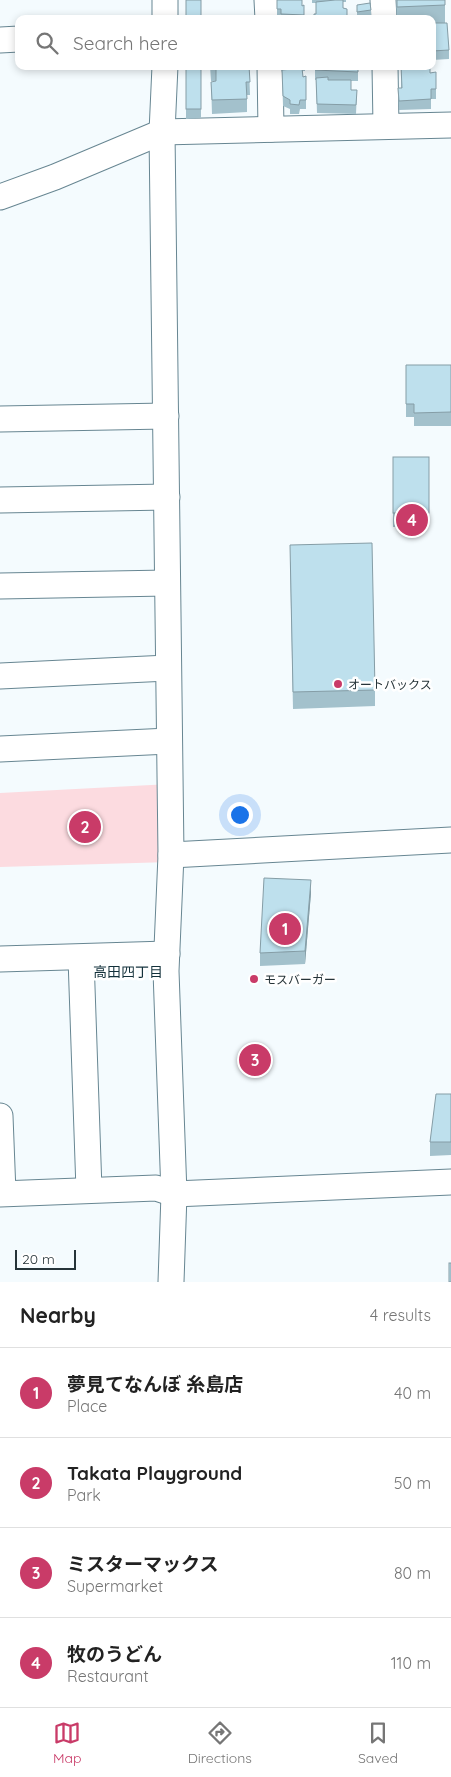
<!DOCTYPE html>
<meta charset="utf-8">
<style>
:root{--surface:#fff;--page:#f2f2f2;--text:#222;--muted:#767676;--line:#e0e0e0;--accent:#c93b68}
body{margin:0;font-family:Quicksand,"Noto Sans JP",sans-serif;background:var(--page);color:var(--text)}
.scale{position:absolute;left:15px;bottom:12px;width:61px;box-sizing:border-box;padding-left:5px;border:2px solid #263439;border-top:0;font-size:14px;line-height:18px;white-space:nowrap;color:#263439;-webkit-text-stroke:4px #fff;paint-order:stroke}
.you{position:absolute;left:239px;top:814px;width:18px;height:18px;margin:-12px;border:4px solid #fff;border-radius:50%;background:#1a73e8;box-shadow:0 0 0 8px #1a73e833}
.badge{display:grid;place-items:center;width:32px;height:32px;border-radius:50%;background:var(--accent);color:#fff;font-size:16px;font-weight:700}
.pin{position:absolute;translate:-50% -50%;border:2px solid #fff;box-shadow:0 1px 5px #0006}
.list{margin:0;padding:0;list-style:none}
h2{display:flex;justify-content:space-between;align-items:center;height:65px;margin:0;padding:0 20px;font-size:21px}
h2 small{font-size:16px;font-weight:400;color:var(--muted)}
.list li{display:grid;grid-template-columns:32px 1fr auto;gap:15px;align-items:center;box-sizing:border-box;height:90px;padding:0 20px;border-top:1px solid var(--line)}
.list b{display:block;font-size:19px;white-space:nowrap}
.list p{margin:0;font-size:16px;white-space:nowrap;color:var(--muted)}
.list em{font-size:16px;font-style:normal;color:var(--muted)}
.icon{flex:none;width:28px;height:28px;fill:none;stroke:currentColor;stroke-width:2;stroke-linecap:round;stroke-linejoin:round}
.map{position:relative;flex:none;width:451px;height:1282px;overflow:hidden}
.search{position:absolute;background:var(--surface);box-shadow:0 2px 8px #0003;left:15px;right:15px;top:15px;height:55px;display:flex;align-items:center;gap:12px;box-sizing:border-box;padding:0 18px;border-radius:10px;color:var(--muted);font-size:19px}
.sheet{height:425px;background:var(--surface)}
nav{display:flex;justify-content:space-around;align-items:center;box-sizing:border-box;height:70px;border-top:1px solid var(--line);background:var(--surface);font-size:14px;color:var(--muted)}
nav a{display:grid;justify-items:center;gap:2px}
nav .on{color:var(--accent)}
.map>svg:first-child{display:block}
</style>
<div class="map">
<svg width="451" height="1282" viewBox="0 0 451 1282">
<rect width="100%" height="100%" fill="#f4fbfe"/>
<!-- green -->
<polygon fill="#fcdbe0" points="170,784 170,862 0,867 0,793"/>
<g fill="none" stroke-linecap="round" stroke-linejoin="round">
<!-- minor casing -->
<g stroke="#678692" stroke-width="27">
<g id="minor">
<polyline points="267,0 268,19"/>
<polyline points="383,0 384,19"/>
<polyline points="165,19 165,0"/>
<polyline points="0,40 19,39"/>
<polyline points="165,66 162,132 171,855 166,971 174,1194 171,1282"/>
<polyline points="270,66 271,129"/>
<polyline points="385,66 386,126"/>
<polyline points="0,197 55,177 162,132 451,125"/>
<polyline points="0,419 166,416"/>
<polyline points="0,500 167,497"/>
<polyline points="0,586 167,583"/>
<polyline points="0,676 168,668"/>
<polyline points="0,749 169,741"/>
<polyline points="171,855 451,840"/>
<polyline points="81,958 89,1190"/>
<polyline points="0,959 167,954"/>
<polyline points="0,1116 3,1193"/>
<polyline points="0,1194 156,1188 174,1194 451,1182"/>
</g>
</g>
<!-- minor -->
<use href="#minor" stroke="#fff" stroke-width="25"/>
</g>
<!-- wall -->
<g fill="#a3c1cc">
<polygon points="277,0 304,0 302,0 302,6 304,5 304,19 277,19"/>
<polygon points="312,0 346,0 346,2 343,2 343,8 347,19 314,19 314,14 316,14 316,3 312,3"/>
<polygon points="396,0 445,0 445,23 449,50 449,59 432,60 432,19 397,19"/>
<polygon points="357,5 371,10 371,15 357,17"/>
<polygon points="186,66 201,66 201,118 186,119"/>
<polygon points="210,66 249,66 250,95 247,95 247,112 212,114 211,82 216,82 216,81 211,81"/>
<polygon points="280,66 305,66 305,71 303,71 303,77 306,76 306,109 300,109 299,114 290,114 290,109 283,106 282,73"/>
<polygon points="315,66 358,66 358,81 351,81 351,90 357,90 356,114 317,113 316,80 315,80"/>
<rect x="361" y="66" width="14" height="4"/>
<polygon points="401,66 430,73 436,89 436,99 431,99 431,109 399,110 398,88 401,88"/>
<polygon points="406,365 451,365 451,426 414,426 414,417 406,417"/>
<polygon points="393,457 429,457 429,526 393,527"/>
<polygon points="290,561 375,690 375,706 293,709"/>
<polygon points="311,893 305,964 260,966 260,953"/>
<polygon points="451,1094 451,1155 430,1156 430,1142"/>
</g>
<!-- shaded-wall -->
<polygon fill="#859da6" points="311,880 311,893 305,964 305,951"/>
<!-- building -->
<g fill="#bee0ed" stroke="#859da6">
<rect x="186" y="0" width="15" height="19"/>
<polygon points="277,0 302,0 302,6 304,5 304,15 281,14 281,9 277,9"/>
<polygon points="335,0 343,0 343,8 347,9 347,19 314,19 314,14 316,14 316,2"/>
<polygon points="397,0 445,0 445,5 397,7"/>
<polygon points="370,3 371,10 357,12 357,5"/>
<polygon points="432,23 447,23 449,50 432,51"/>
<rect x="186" y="66" width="15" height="43"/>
<polygon points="211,66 249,66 250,82 246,82 247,99 212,100 211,82 216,81 216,67 211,68"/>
<polygon points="315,66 358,66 358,72 315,70"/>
<polygon points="401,66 430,66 430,73 436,72 436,89 431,89 431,99 399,101 398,88 402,88"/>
<polygon points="302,68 303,77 306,76 306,100 300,100 299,105 290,104 290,100 283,96 282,70"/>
<polygon points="328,77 328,80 351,80 351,90 357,90 356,105 317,104 316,78"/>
<polygon points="406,365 451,365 451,412 414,413 414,404 406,404"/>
<rect x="393" y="457" width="36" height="56"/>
<polygon points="372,543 375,690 293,692 290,545"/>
<polygon points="264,878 311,880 305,951 260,953"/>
<polygon points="436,1094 451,1094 451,1142 430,1142"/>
<rect x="449" y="1263" width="2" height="19"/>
</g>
<!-- markers -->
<g fill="#c93b68" stroke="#fff" stroke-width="2">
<circle cx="338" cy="684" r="5"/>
<circle cx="254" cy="979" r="5"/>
</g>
<g text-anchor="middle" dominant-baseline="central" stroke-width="5" stroke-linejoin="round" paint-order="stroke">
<!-- poi labels -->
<g font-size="12" fill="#263439" stroke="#fff" text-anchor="start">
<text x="348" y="684">オートバックス</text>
<text x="264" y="979">モスバーガー</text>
</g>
<!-- neighbourhood labels -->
<g font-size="14" fill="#13313b" stroke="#fff">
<text x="128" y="972">高田四丁目</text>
</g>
</g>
</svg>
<div class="scale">20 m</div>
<div class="you"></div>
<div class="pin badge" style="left:285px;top:929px">1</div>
<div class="pin badge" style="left:85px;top:827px">2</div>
<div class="pin badge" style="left:255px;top:1060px">3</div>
<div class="pin badge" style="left:412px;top:520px">4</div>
<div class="search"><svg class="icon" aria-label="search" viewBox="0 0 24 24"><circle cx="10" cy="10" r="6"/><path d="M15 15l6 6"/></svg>Search here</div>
</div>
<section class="sheet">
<h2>Nearby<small>4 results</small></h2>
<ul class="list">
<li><span class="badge">1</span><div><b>夢見てなんぼ 糸島店</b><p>Place</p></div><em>40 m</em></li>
<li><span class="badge">2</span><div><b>Takata Playground</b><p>Park</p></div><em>50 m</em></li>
<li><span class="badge">3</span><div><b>ミスターマックス</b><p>Supermarket</p></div><em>80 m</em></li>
<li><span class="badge">4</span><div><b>牧のうどん</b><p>Restaurant</p></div><em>110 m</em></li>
</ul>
</section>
<nav>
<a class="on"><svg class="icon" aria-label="map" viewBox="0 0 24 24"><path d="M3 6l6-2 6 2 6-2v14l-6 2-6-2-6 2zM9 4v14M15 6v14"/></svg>Map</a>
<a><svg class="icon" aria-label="directions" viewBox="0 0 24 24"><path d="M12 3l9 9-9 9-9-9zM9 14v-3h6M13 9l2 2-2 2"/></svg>Directions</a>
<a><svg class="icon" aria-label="saved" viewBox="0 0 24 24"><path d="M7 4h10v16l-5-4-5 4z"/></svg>Saved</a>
</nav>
